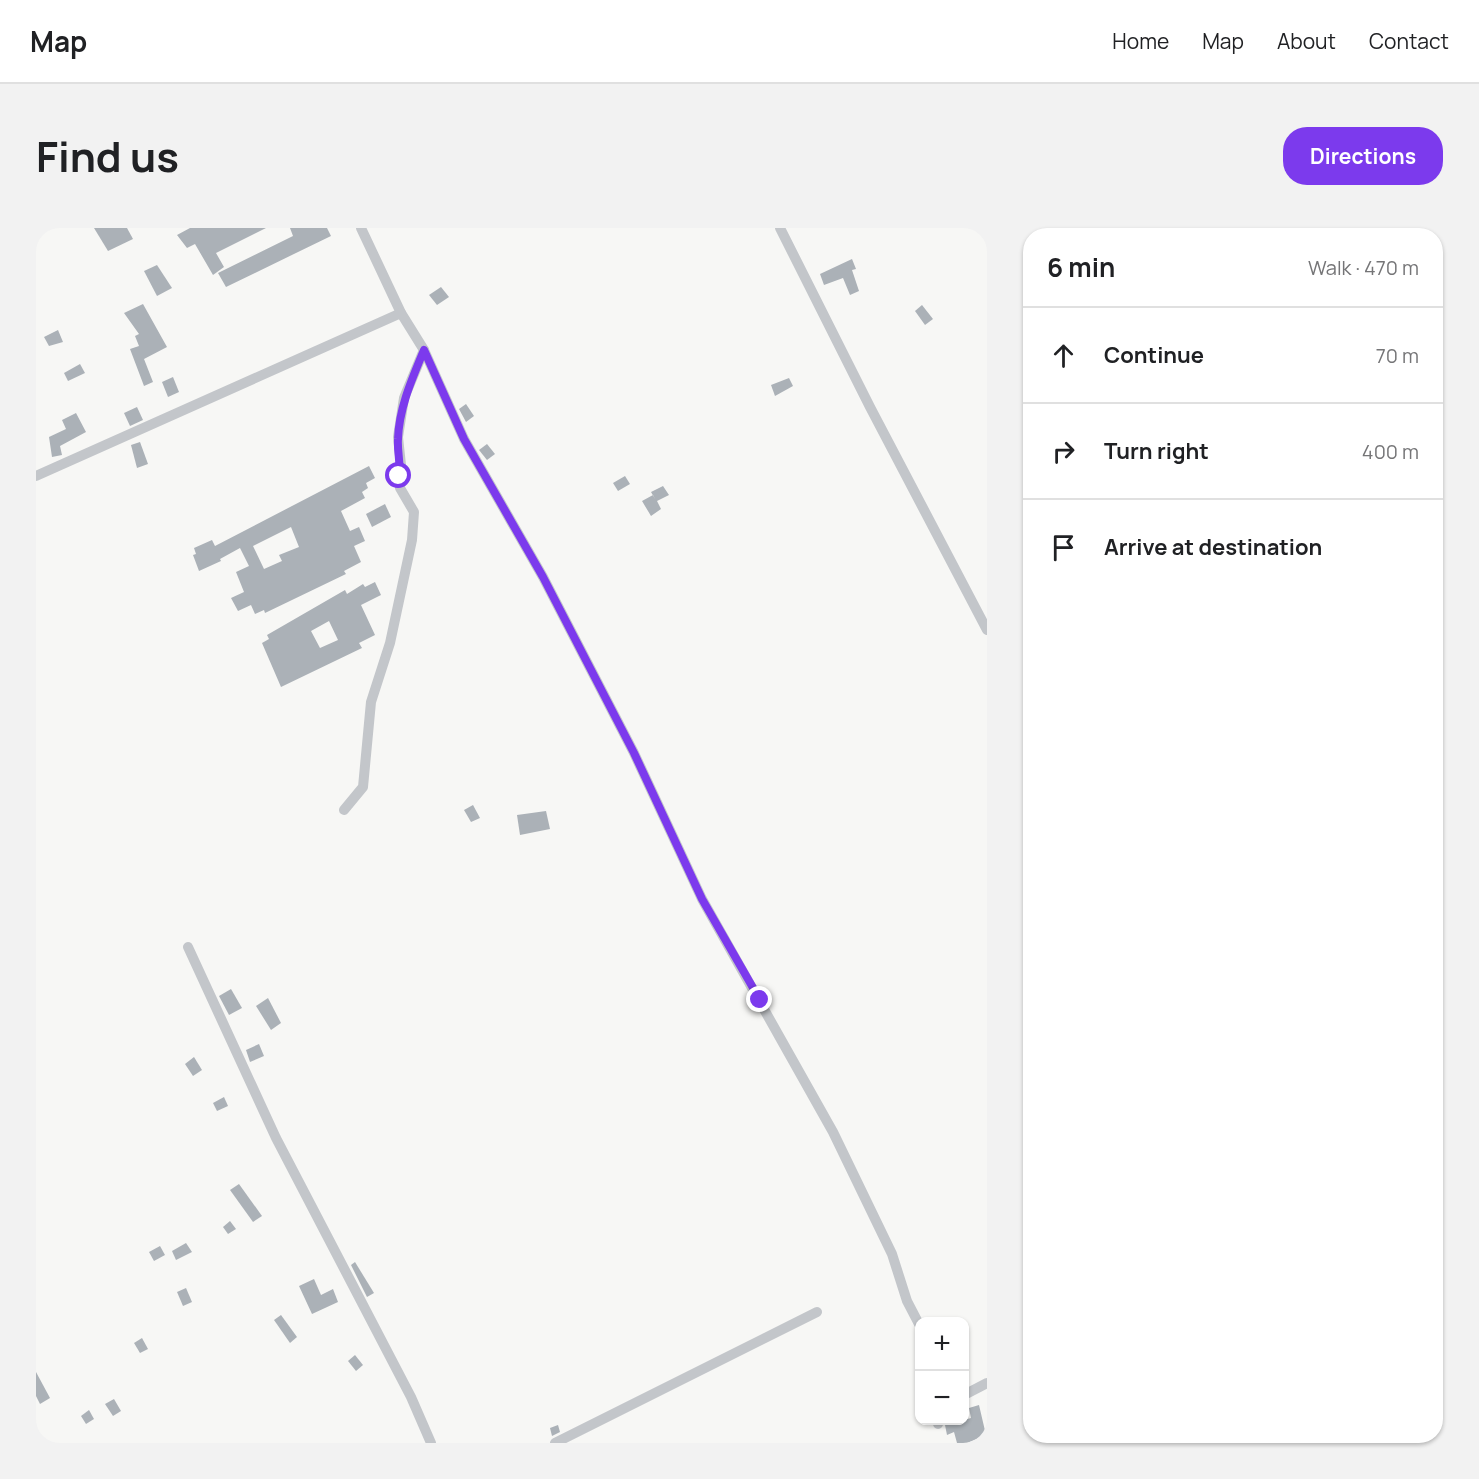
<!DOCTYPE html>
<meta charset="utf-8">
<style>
:root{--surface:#fff;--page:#f2f2f2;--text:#202124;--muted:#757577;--line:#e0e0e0;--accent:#7c3aed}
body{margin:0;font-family:Manrope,sans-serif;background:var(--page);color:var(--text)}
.controls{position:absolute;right:18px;bottom:18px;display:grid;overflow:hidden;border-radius:12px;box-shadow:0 2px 4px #0004}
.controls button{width:54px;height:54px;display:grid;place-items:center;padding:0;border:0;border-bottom:2px solid var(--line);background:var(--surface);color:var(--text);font:30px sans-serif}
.stop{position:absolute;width:18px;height:18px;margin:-14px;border:4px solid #7c3aed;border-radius:50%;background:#fff}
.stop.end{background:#7c3aed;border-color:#fff;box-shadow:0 2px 6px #0008}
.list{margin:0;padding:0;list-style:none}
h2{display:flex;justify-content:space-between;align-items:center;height:78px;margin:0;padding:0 24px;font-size:26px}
h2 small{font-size:20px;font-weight:400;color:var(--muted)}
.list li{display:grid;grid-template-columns:39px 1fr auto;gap:18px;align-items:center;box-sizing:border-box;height:96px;padding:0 24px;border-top:2px solid var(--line)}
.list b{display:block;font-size:22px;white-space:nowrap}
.list em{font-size:20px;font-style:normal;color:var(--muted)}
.icon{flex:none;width:33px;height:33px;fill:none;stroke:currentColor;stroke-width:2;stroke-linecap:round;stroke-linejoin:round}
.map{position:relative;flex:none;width:951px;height:1215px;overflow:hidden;border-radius:24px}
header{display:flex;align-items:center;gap:36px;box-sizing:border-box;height:84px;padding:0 30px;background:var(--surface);border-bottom:2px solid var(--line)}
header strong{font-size:28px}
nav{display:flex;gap:33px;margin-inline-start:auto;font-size:21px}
.intro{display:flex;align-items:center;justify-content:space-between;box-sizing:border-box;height:144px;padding:0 36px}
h1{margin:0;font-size:42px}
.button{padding:15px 27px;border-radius:24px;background:var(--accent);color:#fff;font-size:21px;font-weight:700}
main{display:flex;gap:36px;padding:0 36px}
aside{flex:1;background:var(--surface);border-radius:24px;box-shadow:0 2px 4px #0004}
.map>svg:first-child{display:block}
</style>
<header>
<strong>Map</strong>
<nav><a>Home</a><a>Map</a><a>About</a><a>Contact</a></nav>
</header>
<div class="intro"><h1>Find us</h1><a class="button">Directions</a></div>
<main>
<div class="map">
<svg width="951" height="1215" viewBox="0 0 951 1215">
<rect width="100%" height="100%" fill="#f7f7f5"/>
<!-- building -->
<g fill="#abb1b7" fill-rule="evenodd">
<polygon points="58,0 91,0 97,11 72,23"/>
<polygon points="154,0 230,0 180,25 188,39 177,47 159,16 151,20 141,7"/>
<polygon points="254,0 291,0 295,8 190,59 182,45 257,8"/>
<polygon points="816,31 820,41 816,42 823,63 814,67 807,50 788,57 784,46"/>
<polygon points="121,37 136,60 121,68 108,43"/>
<polygon points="405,59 413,69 401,77 393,67"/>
<polygon points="107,76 131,119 108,131 117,154 108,158 94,121 103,118 99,108 103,106 88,85"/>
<polygon points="886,77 897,91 889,97 879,83"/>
<polygon points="22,102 27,114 13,118 8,109"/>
<polygon points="44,136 49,145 32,153 28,145"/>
<polygon points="137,149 143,164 132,169 126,154"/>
<polygon points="753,150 757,158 739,168 735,157"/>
<polygon points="430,176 438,188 430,194 423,181"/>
<polygon points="101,179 107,192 94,198 88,185"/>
<polygon points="40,185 50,204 24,218 26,227 16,229 13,209 30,201 26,192"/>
<polygon points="104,214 112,236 101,240 95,217"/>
<polygon points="451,216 459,226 451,232 443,222"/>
<path d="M333 238 339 250 330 255 332 260 326 264 329 270 305 283 314 303 323 299 329 313 318 318 325 334 308 343 310 346 229 385 228 382 219 386 215 377 202 383 195 370 208 364 200 344 213 338 204 320 184 331 185 333 163 343 157 327 160 326 158 320 176 312 179 318ZM255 299 263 319 243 327 246 333 228 341 217 318Z"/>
<polygon points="589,248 594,256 582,263 577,255"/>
<polygon points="627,258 633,267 621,273 625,281 615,288 606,273 617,267 619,271 615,264"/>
<polygon points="349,276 355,289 336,299 330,286"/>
<path d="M339 354 345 367 325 377 339 407 323 415 326 420 245 459 226 415 233 411 231 407 309 362 311 366 327 356 329 359ZM293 393 302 412 284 420 275 403Z"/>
<polygon points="437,577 444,590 435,594 428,582"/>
<polygon points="510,583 514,601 484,607 481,587"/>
<polygon points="195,761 206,780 193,787 183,768"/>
<polygon points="232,770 245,795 235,802 220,778"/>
<polygon points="223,816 228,828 214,834 210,822"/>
<polygon points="158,829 166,842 157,848 149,836"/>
<polygon points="188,869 192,878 181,883 177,875"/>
<polygon points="203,956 226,988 217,994 194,962"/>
<polygon points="194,993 200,1001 192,1006 187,999"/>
<polygon points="150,1015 156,1024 140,1032 136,1023"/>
<polygon points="124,1018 129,1027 118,1033 113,1024"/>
<polygon points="319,1034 338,1065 331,1069 315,1037"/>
<polygon points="278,1051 285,1067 297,1061 302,1074 276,1086 263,1058"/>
<polygon points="150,1060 156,1074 147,1078 141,1064"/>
<polygon points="245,1087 261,1109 254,1115 238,1092"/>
<polygon points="106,1110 112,1121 104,1125 98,1115"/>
<polygon points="319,1127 327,1137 320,1143 312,1133"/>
<polygon points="0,1144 14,1170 4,1176 0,1168"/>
<polygon points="78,1171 85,1183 77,1188 69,1176"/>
<polygon points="943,1177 950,1207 931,1215 921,1215 918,1204 911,1207 909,1197 935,1190 933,1180"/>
<polygon points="53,1182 58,1191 50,1196 45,1188"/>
<polygon points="522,1197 524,1204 516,1208 514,1200"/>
</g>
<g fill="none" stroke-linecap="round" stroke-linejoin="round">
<!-- street -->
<g stroke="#c3c6ca" stroke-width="10">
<polyline points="325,0 365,85 388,122 428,211 507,349 598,525 666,671 797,904 856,1026 871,1073 884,1098"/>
<polyline points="744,0 834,179 951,402"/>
<polyline points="0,248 365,85"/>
<polyline points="308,582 327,559 335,474 354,415 376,312 378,284 364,260 365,237 362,209 368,170 388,122"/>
<polyline points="152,719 240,910 375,1169 395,1215"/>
<polyline points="928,1167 951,1155"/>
<polyline points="902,1196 903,1192"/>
<polyline points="519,1215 781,1084"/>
</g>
</g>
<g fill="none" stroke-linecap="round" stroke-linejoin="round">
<!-- route -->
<path stroke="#7c3aed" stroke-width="8" d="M363 248C365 235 361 224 362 211 363 180 376 151 388 122L428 211 507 349 598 525 666 671 724 772"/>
</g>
</svg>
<div class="controls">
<button>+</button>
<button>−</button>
</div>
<div class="stop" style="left:363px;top:248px"></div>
<div class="stop end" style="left:724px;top:772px"></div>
</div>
<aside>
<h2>6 min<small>Walk · 470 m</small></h2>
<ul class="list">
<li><svg class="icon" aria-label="ahead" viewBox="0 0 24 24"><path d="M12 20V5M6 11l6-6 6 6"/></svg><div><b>Continue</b></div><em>70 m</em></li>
<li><svg class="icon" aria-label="right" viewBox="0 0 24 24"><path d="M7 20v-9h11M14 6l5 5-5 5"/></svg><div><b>Turn right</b></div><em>400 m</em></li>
<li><svg class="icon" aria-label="arrive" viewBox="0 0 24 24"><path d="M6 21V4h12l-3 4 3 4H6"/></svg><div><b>Arrive at destination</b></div></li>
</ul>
</aside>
</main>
